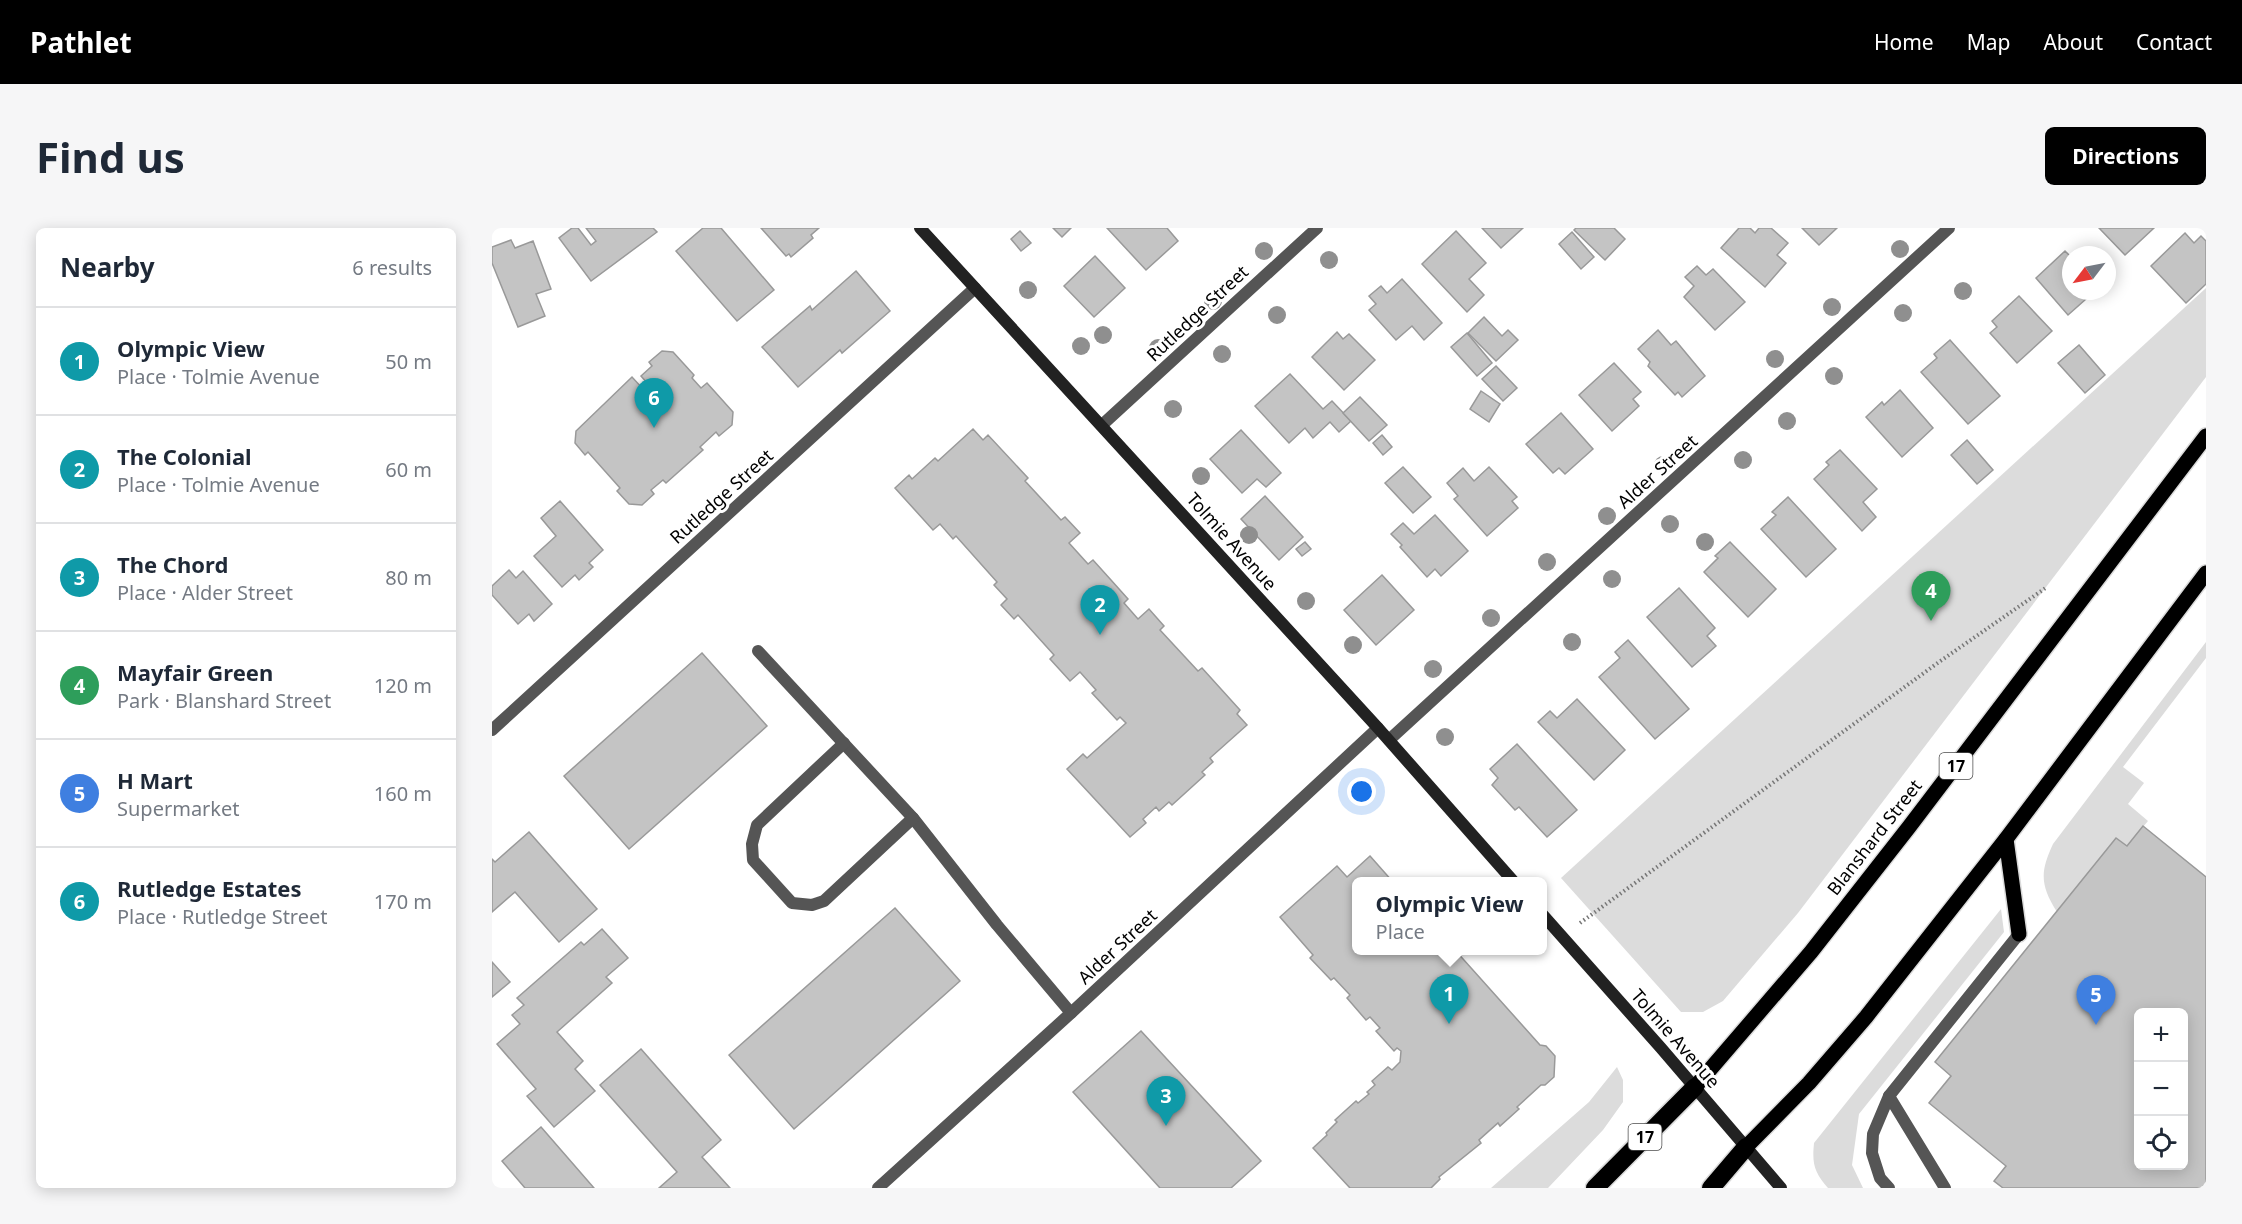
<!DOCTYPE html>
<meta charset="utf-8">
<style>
:root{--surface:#fff;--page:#f6f6f7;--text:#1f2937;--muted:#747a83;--line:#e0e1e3;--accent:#000}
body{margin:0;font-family:"Noto Sans",sans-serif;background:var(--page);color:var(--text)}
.controls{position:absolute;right:18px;bottom:18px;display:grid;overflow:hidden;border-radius:9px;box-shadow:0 3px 15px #0003}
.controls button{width:54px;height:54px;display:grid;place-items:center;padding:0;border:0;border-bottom:2px solid var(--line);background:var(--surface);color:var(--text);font:30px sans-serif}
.compass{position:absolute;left:1570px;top:18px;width:54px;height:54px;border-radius:50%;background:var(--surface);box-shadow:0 3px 15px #0003;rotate:238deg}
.you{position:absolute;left:870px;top:564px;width:21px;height:21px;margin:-15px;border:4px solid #fff;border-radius:50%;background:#1a73e8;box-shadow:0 0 0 9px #1a73e833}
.badge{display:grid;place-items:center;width:39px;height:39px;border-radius:50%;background:var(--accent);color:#fff;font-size:20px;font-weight:700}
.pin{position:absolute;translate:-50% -50px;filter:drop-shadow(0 2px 3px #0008)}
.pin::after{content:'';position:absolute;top:32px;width:21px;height:18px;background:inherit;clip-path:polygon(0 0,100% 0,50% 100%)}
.popup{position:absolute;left:860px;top:649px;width:195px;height:78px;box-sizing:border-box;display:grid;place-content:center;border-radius:9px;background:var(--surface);filter:drop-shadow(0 2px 4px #0005);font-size:20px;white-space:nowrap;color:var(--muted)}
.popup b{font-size:22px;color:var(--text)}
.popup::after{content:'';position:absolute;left:50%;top:100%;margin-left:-12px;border:12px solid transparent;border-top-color:var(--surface)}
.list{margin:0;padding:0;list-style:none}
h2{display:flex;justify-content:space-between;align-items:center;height:78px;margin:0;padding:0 24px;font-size:26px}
h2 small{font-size:20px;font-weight:400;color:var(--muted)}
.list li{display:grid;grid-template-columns:39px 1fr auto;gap:18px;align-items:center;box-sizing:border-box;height:108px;padding:0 24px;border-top:2px solid var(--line)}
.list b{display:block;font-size:22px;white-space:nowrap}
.list p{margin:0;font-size:20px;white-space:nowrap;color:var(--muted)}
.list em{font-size:20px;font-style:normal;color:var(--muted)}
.icon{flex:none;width:33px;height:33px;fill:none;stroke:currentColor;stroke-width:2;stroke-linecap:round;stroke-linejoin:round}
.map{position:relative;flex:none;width:1714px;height:960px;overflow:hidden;border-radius:9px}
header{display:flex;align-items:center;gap:36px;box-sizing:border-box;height:84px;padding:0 30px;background:var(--accent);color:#fff}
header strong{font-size:28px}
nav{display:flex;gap:33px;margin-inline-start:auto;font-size:21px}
.intro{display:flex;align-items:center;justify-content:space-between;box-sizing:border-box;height:144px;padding:0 36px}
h1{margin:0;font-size:42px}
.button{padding:15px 27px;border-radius:9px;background:var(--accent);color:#fff;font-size:21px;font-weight:700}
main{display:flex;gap:36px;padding:0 36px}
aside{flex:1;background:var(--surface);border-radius:9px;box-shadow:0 3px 15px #0003}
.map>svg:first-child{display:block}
</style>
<header>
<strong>Pathlet</strong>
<nav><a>Home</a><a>Map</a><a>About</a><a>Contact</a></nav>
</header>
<div class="intro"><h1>Find us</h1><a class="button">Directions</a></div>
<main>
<aside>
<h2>Nearby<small>6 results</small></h2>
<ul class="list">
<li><span class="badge" style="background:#0f9aa8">1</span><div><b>Olympic View</b><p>Place · Tolmie Avenue</p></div><em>50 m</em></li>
<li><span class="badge" style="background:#0f9aa8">2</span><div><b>The Colonial</b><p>Place · Tolmie Avenue</p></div><em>60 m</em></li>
<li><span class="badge" style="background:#0f9aa8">3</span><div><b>The Chord</b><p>Place · Alder Street</p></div><em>80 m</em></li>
<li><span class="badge" style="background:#2e9e5b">4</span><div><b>Mayfair Green</b><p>Park · Blanshard Street</p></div><em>120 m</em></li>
<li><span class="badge" style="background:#3f7fe0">5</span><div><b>H Mart</b><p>Supermarket</p></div><em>160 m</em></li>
<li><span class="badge" style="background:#0f9aa8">6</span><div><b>Rutledge Estates</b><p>Place · Rutledge Street</p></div><em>170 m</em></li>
</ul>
</aside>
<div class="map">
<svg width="1714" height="960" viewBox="0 0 1714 960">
<rect width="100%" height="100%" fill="#fff"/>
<!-- green -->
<g fill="#dcdcdc">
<polygon points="1714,60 1714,149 1306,685 1231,773 1211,784 1189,784 1069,650"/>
<path d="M1714 414V430L1631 539 1652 555 1636 576 1656 593 1635 618 1624 610 1565 684C1548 657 1548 644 1561 616Z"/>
<path d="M1509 681 1512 704 1367 886 1360 937 1371 960H1336C1322 944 1320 936 1322 915Z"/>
<polygon points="1125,839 1131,852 1131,874 1111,902 1056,960 999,960 1097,874"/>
</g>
<!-- building -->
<g fill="#c4c4c4" stroke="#999" stroke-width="1.5" fill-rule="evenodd">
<polygon points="80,0 86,0 99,17 104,13 94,0 161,0 165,4 99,53 67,10"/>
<polygon points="211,0 229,0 282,62 245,93 184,23"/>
<polygon points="269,0 327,0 319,7 321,10 299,29 297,26 294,28"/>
<polygon points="561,0 579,0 570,9"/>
<polygon points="615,0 675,0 686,13 654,42"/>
<polygon points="990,0 1031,0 1009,20"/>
<polygon points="1084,0 1122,0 1133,11 1113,32 1082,2"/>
<polygon points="1247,0 1258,0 1263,5 1267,0 1279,0 1296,15 1285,27 1294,35 1273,59 1229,20"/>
<polygon points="1310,0 1345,0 1327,17"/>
<polygon points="1607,0 1662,0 1633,27"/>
<polygon points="528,3 539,15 529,23 519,11"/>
<polygon points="964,3 994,35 977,51 992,67 975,84 930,36"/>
<polygon points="1080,4 1102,29 1089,41 1067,16"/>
<polygon points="1693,5 1702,15 1709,8 1714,13 1714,56 1694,75 1659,38"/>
<polygon points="19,12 23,20 41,13 59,61 44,66 53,88 26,99 0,35 0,19"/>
<polygon points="1573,23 1579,29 1579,63 1603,63 1576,87 1544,50"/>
<polygon points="603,28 633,60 602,89 572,58"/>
<polygon points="1205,38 1214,47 1221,41 1253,74 1223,102 1192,69 1202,58 1193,49"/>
<polygon points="364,43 398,83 350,125 348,122 306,159 270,119 318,78 320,82"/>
<polygon points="910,51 950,95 932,112 920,98 904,112 877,82 884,76 877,68 889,58 895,65"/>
<polygon points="1527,68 1560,103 1525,135 1498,105 1505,99 1500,93"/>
<polygon points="992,89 1010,108 1016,102 1026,112 1004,133 976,105"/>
<polygon points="1166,102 1179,117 1184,113 1213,148 1190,169 1186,164 1183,167 1156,138 1158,134 1146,121"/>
<polygon points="845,104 851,111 857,106 883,132 852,162 820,129"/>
<polygon points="975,105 1000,135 985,148 959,119"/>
<polygon points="1458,112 1508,168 1476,196 1429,144 1445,130 1442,126"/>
<polygon points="1587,117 1613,147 1593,165 1566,135"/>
<polygon points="170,123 181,124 202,147 200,150 209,160 215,155 241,184 240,197 227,208 224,204 208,219 211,222 174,255 171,252 159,262 162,266 150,277 137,276 125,263 128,260 96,224 93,227 83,215 84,203 140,149 151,161 156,156 149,148 160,138 157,134"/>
<polygon points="1122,135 1149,164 1141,171 1147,178 1120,203 1087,167"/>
<polygon points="1004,138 1025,160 1011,173 990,151"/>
<polygon points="798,146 831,181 840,173 859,193 847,204 838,194 821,210 813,200 797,215 763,178"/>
<polygon points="1408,162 1441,200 1410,229 1374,189 1390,174 1392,177"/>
<polygon points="989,163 1008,176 997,194 978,181"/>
<polygon points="868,169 895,197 877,213 851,185"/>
<polygon points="1069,185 1101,221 1073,246 1067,240 1061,245 1034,216"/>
<polygon points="481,201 491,212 496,207 536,250 533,253 569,292 573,289 588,305 577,315 596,336 601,332 619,352 636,371 632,375 646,391 657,381 672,398 668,402 706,443 710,440 748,482 745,486 755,497 718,530 721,534 710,544 713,547 680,577 677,574 667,583 664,579 651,591 654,595 638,609 575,541 591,526 595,530 634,495 628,489 625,492 600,465 604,462 588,444 578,453 558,431 562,427 526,387 522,391 509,377 515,371 502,357 505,354 464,308 461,311 448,296 441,302 403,260 417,247 420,251 443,230 446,233"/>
<polygon points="749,202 789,245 774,259 765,251 750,265 718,231"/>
<polygon points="890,207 900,219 891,227 881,215"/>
<polygon points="1475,212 1501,242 1485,256 1459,227"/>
<polygon points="1348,222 1385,261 1371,274 1384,289 1370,303 1322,251 1337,237 1334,234"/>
<polygon points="911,239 939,269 921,285 893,255"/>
<polygon points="997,239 1025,269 1020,273 1026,280 995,308 962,271 966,268 955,255 971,240 982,253"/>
<polygon points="773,268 811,309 787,332 749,291"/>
<polygon points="1296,269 1344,321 1314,349 1269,301 1284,287 1280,284"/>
<polygon points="68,273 111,322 97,335 101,339 87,352 83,347 70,359 42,328 64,308 49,290"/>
<polygon points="943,287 976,323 949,348 943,341 935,349 908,319 910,317 899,306 911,295 922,306"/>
<polygon points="813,314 819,321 810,328 804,321"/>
<polygon points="1238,314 1284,361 1256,389 1212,344 1226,330 1223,328"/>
<polygon points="17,342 24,350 31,343 60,376 42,393 37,386 26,396 0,367 0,358"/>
<polygon points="890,347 922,382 884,417 852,382"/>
<polygon points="1187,360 1223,400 1215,408 1224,418 1200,439 1155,389"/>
<polygon points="1136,412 1197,481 1163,511 1107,449 1128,430 1123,424"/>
<polygon points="210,425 275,498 137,621 72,548"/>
<polygon points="1085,471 1133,522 1102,552 1046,494 1058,483 1065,490"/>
<polygon points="1025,516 1085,582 1055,609 1027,579 1023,582 1000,557 1006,550 998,541"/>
<path d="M1651 598 1714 649V960H1511L1502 953 1514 938 1437 875 1459 848 1443 834 1624 610 1635 618ZM1646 784H1692V938H1646Z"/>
<polygon points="37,604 105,681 67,714 23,664 0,684 0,631 3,634"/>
<polygon points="878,628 901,654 864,654 864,722 963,722 1048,817 1054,818 1063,828 1062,849 1053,857 1049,857 1025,879 1027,881 1008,898 1006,895 987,912 989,915 947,949 948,951 939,960 858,960 821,920 835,907 834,905 845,894 843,892 864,873 866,875 877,866 875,864 883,857 880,853 896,839 900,842 908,834 909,823 905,820 902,823 884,803 888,800 878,789 874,792 855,770 858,767 842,750 839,752 818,730 821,727 788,689 845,638 855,649"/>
<polygon points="403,680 468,753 302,901 237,827"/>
<polygon points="110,701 136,730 114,749 120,755 65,804 91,833 83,841 103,863 62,899 35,868 44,861 5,816 28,796 20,787 32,777 25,770 89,714 92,717"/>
<polygon points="0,734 18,754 0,769"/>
<polygon points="649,803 769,933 739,960 668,960 581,864"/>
<polygon points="149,821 229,912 210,929 238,960 167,960 185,944 108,857"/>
<polygon points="49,899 102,960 33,960 10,933"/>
</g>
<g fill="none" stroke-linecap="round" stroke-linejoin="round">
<!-- primary casing -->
<g stroke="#dbdbdb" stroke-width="18">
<g id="primary">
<polyline points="1514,611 1527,706"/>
<polyline points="1203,859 1319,724 1417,599 1714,208"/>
<polyline points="1254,919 1317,855 1374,789 1514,611 1714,345"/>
</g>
</g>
<!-- highway casing -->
<g stroke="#dbdbdb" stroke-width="21">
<g id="highway">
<polyline points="1103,960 1203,859"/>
<polyline points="1219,960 1254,919"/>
</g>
</g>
<!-- path -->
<polyline stroke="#777" stroke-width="4" stroke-dasharray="1.5 3" stroke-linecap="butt" points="1088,695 1447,434 1555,359"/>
<!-- lane -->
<g stroke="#555" stroke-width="12">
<polyline points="266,423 421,590 505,697 579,785"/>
<polyline points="352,515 265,597 260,616 261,632 300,675 320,677 332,673 421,590"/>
<polyline points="1397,868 1453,960"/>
<polyline points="1397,960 1388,950 1380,925 1381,906 1397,868 1527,706"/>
</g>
<!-- street -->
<g stroke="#555" stroke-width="12">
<polyline points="610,197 825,0"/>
<polyline points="0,502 483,60"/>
<polyline points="897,512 1457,0"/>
<polyline points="386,960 579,785 886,500"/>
</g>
<!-- secondary -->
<g stroke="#222" stroke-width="12">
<polyline points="428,0 886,500 1022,654"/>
<polyline points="1050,686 1169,820 1289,960"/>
</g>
<!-- primary -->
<use href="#primary" stroke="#000" stroke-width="15"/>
<!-- highway -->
<use href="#highway" stroke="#000" stroke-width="18"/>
</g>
<!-- trees -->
<g fill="#8f8f8f">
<circle cx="1408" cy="21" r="9"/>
<circle cx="772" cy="23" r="9"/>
<circle cx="837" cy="32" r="9"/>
<circle cx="536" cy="62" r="9"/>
<circle cx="1471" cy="63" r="9"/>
<circle cx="721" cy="73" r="9"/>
<circle cx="1340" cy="79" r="9"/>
<circle cx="1411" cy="85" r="9"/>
<circle cx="785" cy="87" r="9"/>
<circle cx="611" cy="107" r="9"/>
<circle cx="589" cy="118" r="9"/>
<circle cx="666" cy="120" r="9"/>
<circle cx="730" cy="126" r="9"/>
<circle cx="1283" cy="131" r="9"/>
<circle cx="1342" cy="148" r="9"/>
<circle cx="681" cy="181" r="9"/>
<circle cx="1295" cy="193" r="9"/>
<circle cx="1251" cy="232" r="9"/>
<circle cx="1171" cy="237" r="9"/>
<circle cx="709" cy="248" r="9"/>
<circle cx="1115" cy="288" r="9"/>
<circle cx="1178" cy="296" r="9"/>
<circle cx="757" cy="307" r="9"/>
<circle cx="1213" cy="314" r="9"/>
<circle cx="1055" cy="334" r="9"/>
<circle cx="1120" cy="351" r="9"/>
<circle cx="814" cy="373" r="9"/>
<circle cx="999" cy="390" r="9"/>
<circle cx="1080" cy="414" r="9"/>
<circle cx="861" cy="417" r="9"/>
<circle cx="941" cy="441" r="9"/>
<circle cx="953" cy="509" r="9"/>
</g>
<g text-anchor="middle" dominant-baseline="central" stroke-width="6" stroke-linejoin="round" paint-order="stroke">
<!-- shield labels -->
<g fill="#fff" stroke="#4c4c4c" stroke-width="1.5">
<rect x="1447.5" y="525" width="33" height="26" rx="4.5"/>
<rect x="1136.5" y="896" width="33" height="26" rx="4.5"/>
</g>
<g font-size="16" font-weight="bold" fill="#000">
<text x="1464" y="538">17</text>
<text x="1153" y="909">17</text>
</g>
<!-- street labels -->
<g font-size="18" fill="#000" stroke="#fff">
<text transform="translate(705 85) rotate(-43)">Rutledge Street</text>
<text transform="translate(1165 243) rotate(-42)">Alder Street</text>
<text transform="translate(229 268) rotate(-42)">Rutledge Street</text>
<text transform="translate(740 313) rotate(48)">Tolmie Avenue</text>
<text transform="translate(1382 609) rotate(-52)">Blanshard Street</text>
<text transform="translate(625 718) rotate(-43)">Alder Street</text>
<text transform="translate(1184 810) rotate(49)">Tolmie Avenue</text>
</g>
</g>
</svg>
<div class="controls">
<button>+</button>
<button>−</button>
<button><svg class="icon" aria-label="locate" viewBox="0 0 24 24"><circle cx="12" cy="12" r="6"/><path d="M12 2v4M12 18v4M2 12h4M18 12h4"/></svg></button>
</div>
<svg class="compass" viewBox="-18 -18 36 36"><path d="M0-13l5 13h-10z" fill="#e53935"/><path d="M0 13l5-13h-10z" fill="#747a83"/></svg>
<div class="you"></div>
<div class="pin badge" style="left:957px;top:796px;background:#0f9aa8">1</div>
<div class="popup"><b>Olympic View</b>Place</div>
<div class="pin badge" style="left:608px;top:407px;background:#0f9aa8">2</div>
<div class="pin badge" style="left:674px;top:898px;background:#0f9aa8">3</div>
<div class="pin badge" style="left:1439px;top:393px;background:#2e9e5b">4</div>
<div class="pin badge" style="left:1604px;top:797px;background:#3f7fe0">5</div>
<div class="pin badge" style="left:162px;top:200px;background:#0f9aa8">6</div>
</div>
</main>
